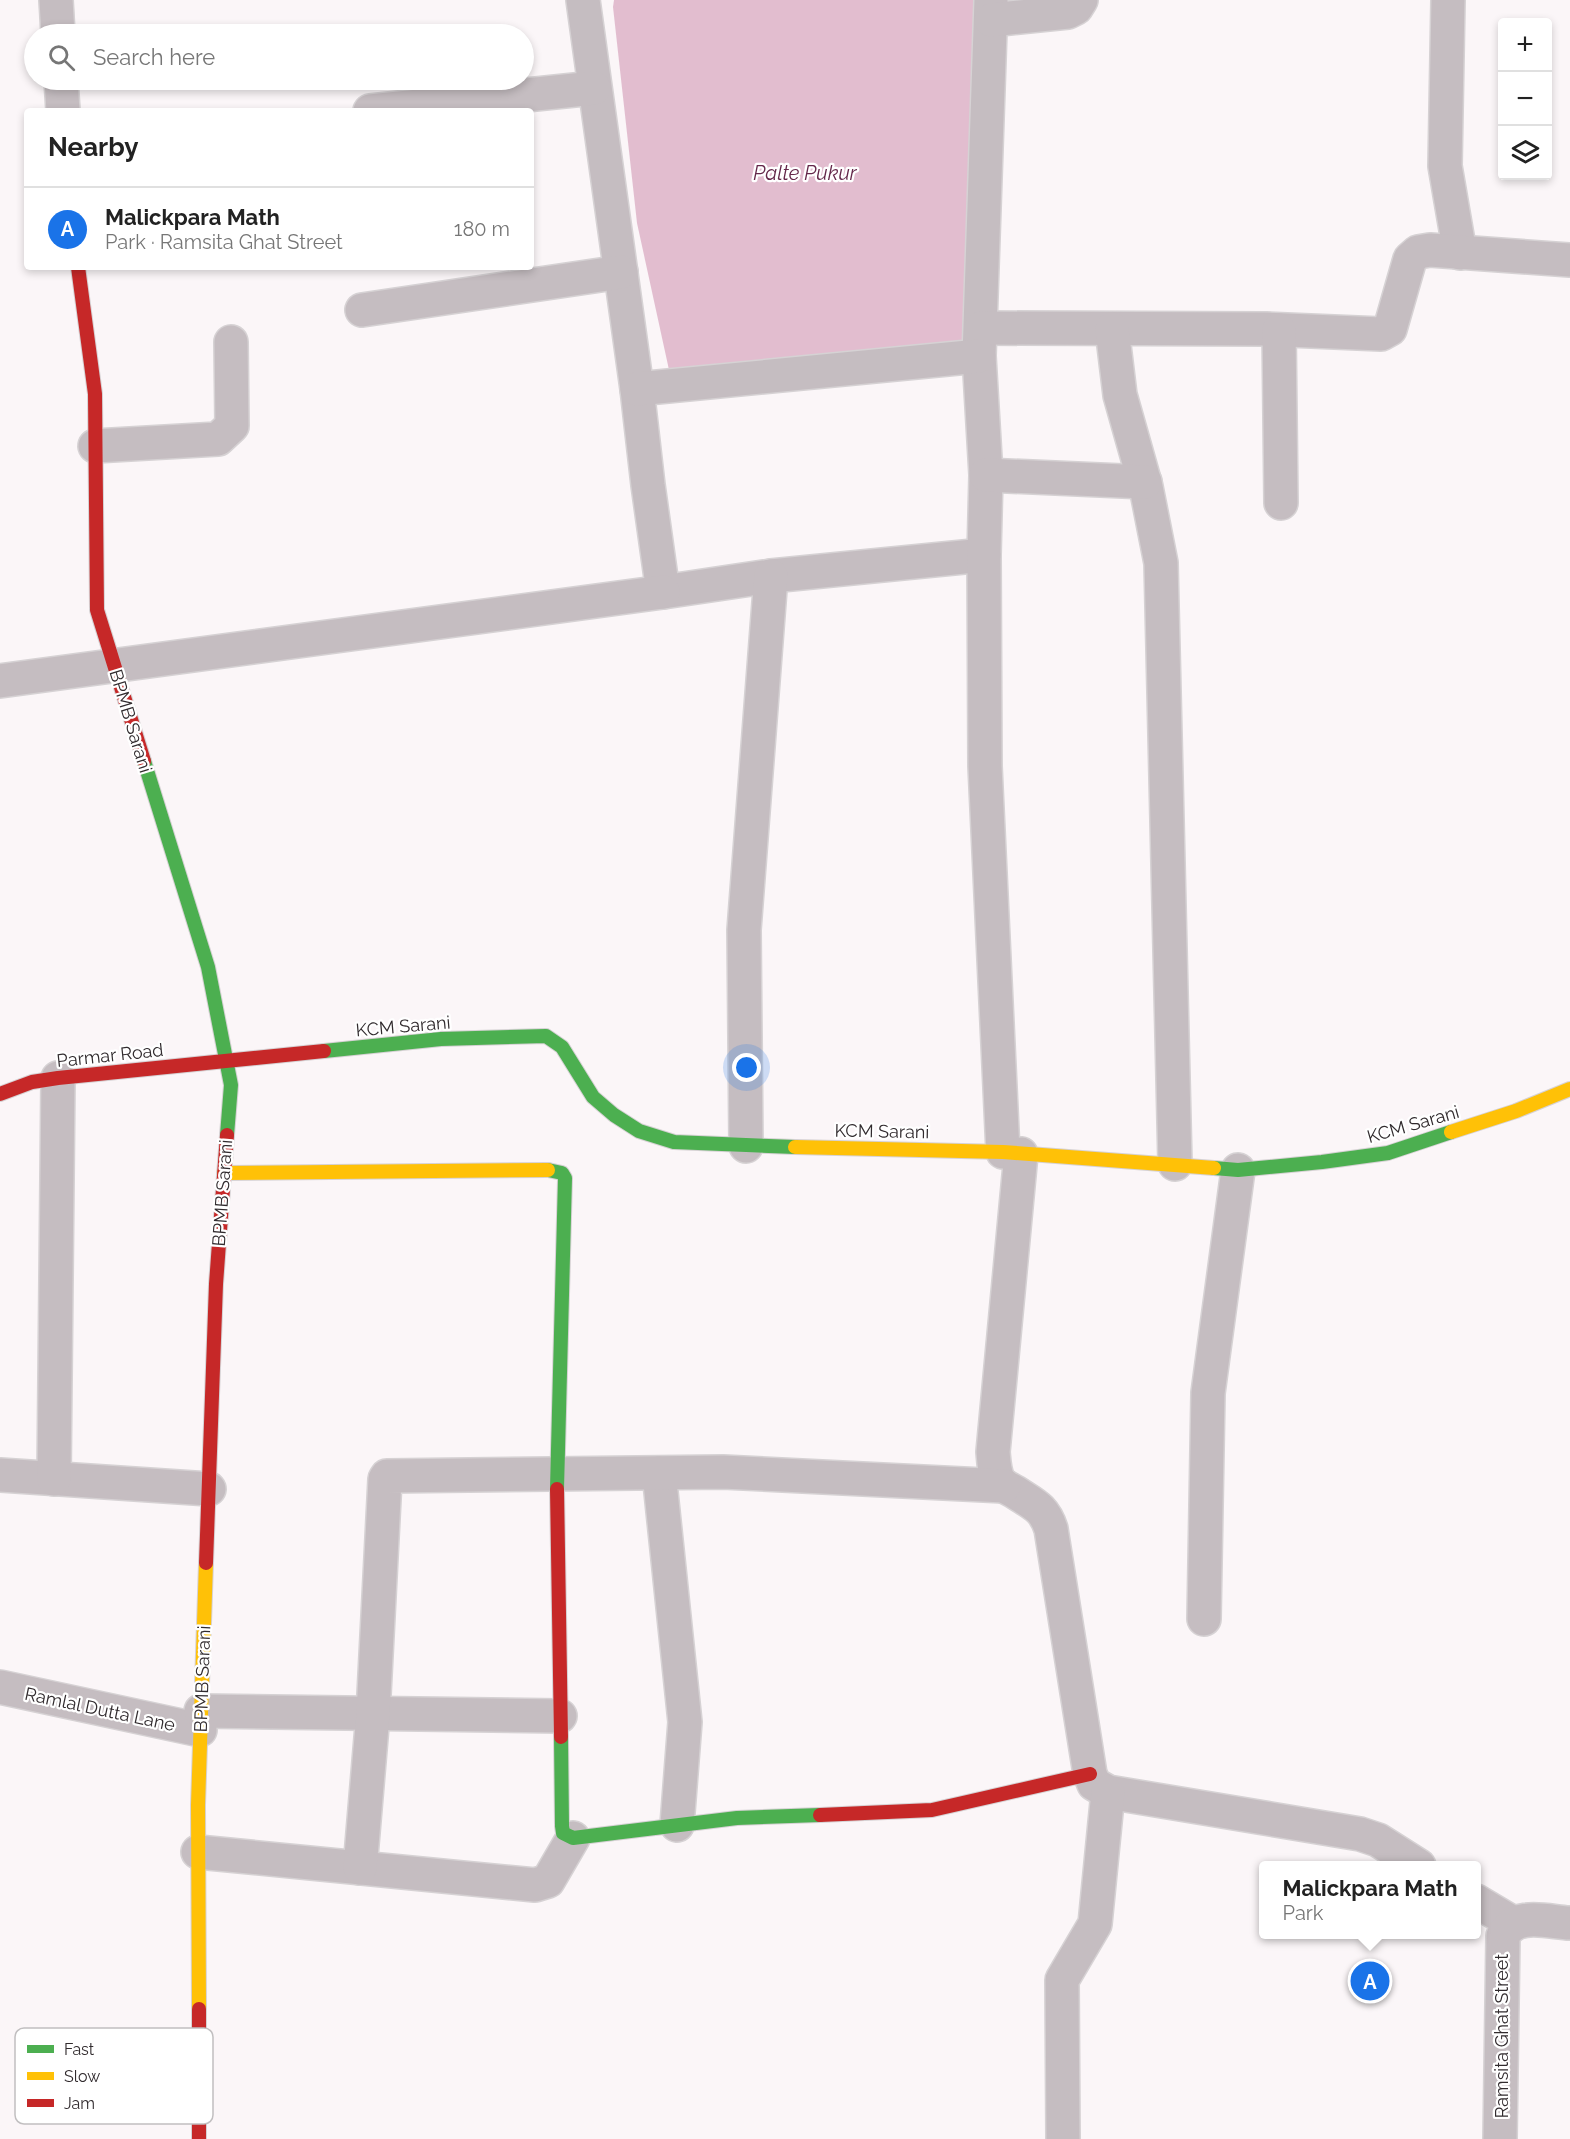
<!DOCTYPE html>
<meta charset="utf-8">
<style>
:root{--surface:#fff;--page:#f6f6f6;--text:#222;--muted:#767676;--line:#e0e0e0;--accent:#1a73e8}
body{margin:0;font-family:Raleway,sans-serif;background:var(--page);color:var(--text)}
.controls{position:absolute;right:18px;top:18px;display:grid;overflow:hidden;border-radius:6px;box-shadow:0 3px 9px #0003}
.controls button{width:54px;height:54px;display:grid;place-items:center;padding:0;border:0;border-bottom:2px solid var(--line);background:var(--surface);color:var(--text);font:30px sans-serif}
.you{position:absolute;left:747px;top:1068px;width:21px;height:21px;margin:-15px;border:4px solid #fff;border-radius:50%;background:#1a73e8;box-shadow:0 0 0 9px #1a73e833}
.badge{display:grid;place-items:center;width:39px;height:39px;border-radius:50%;background:var(--accent);color:#fff;font-size:20px;font-weight:700}
.pin{position:absolute;translate:-50% -50%;border:3px solid #fff;box-shadow:0 2px 6px #0006}
.popup{position:absolute;left:1259px;top:1861px;width:222px;height:78px;box-sizing:border-box;display:grid;place-content:center;border-radius:6px;background:var(--surface);filter:drop-shadow(0 2px 4px #0005);font-size:20px;white-space:nowrap;color:var(--muted)}
.popup b{font-size:22px;color:var(--text)}
.popup::after{content:'';position:absolute;left:50%;top:100%;margin-left:-12px;border:12px solid transparent;border-top-color:var(--surface)}
.list{margin:0;padding:0;list-style:none}
h2{display:flex;justify-content:space-between;align-items:center;height:78px;margin:0;padding:0 24px;font-size:26px}
h2 small{font-size:20px;font-weight:400;color:var(--muted)}
.list li{display:grid;grid-template-columns:39px 1fr auto;gap:18px;align-items:center;box-sizing:border-box;height:84px;padding:0 24px;border-top:2px solid var(--line)}
.list b{display:block;font-size:22px;white-space:nowrap}
.list p{margin:0;font-size:20px;white-space:nowrap;color:var(--muted)}
.list em{font-size:20px;font-style:normal;color:var(--muted)}
.icon{flex:none;width:33px;height:33px;fill:none;stroke:currentColor;stroke-width:2;stroke-linecap:round;stroke-linejoin:round}
.map{position:relative;flex:none;width:1570px;height:2139px;overflow:hidden}
.search{position:absolute;background:var(--surface);box-shadow:0 3px 9px #0003;left:24px;top:24px;width:510px;height:66px;display:flex;align-items:center;gap:15px;box-sizing:border-box;padding:0 21px;border-radius:33px;color:var(--muted);font-size:22px}
.panel{position:absolute;background:var(--surface);box-shadow:0 3px 9px #0003;left:24px;top:108px;width:510px;height:162px;border-radius:6px}
.map>svg:first-child{display:block}
</style>
<div class="map">
<svg width="1570" height="2139" viewBox="0 0 1570 2139">
<rect width="100%" height="100%" fill="#fbf6f8"/>
<!-- water -->
<polygon fill="#e2bdcf" points="614,0 977,0 976,354 671,379 637,223 613,7"/>
<g fill="none" stroke-linecap="round" stroke-linejoin="round">
<!-- street casing -->
<g stroke="#d6d2d4" stroke-width="36">
<g id="street">
<polyline points="56,0 58,34"/>
<polyline points="583,0 637,389 648,485 663,592 771,576 984,555"/>
<polyline points="991,0 979,356 986,475 984,555 985,766 1003,1152"/>
<polyline points="1448,0 1445,166 1460,253"/>
<polyline points="991,20 1068,12 1076,8 1081,0"/>
<polyline points="61,80 63,111"/>
<polyline points="370,111 594,88"/>
<polyline points="362,310 621,272"/>
<polyline points="981,328 1266,329 1381,334 1390,329 1410,259 1418,252 1430,250 1570,260"/>
<polyline points="1112,329 1120,395 1146,487 1161,563 1175,1164"/>
<polyline points="1279,330 1281,503"/>
<polyline points="637,389 979,356"/>
<polyline points="95,446 218,439 232,426 231,342"/>
<polyline points="986,475 1145,482"/>
<polyline points="0,681 663,592"/>
<polyline points="746,1146 744,930 771,576"/>
<path d="M1021 1154 993 1452C994 1462 994 1472 999 1481 1003 1486 1009 1489 1015 1492 1033 1504 1044 1507 1051 1529L1090 1774 1094 1784 1108 1792 1360 1834 1378 1840 1419 1866"/>
<polyline points="659,1473 685,1722 677,1825"/>
<polyline points="0,1475 209,1489"/>
<polyline points="54,1479 58,1078"/>
<polyline points="1204,1619 1208,1393 1238,1170"/>
<polyline points="0,1687 200,1730"/>
<polyline points="201,1711 560,1716"/>
<polyline points="198,1852 535,1885 548,1881 573,1838"/>
<polyline points="360,1868 373,1714 385,1479 387,1476 723,1472 1004,1486"/>
<polyline points="1476,1901 1513,1923"/>
<polyline points="1063,2139 1062,1980 1095,1924 1108,1792"/>
<path d="M1500 2139 1503 1936C1515 1911 1548 1922 1570 1923"/>
</g>
</g>
<!-- fast casing -->
<g stroke="#d6d2d4" stroke-width="16">
<g id="fast">
<polyline points="144,761 208,967 231,1085 227,1135"/>
<polyline points="324,1051 441,1039 546,1036 562,1047 593,1097 614,1115 639,1131 674,1142 795,1147"/>
<polyline points="1214,1168 1238,1170 1322,1162 1388,1153 1451,1132"/>
<polyline points="548,1170 562,1173 565,1178 557,1489"/>
<polyline points="561,1737 562,1826 563,1833 573,1838 737,1818 820,1815"/>
</g>
</g>
<!-- slow casing -->
<g stroke="#d6d2d4" stroke-width="16">
<g id="slow">
<polyline points="1451,1132 1516,1111 1570,1089"/>
<polyline points="795,1147 1003,1152 1214,1168"/>
<polyline points="224,1173 548,1170"/>
<polyline points="199,2009 198,1805 206,1563"/>
</g>
</g>
<!-- jam casing -->
<g stroke="#d6d2d4" stroke-width="16">
<g id="jam">
<polyline points="78,267 95,394 97,610 144,761"/>
<polyline points="0,1094 32,1082 58,1078 324,1051"/>
<polyline points="557,1489 561,1737"/>
<polyline points="206,1563 216,1284 227,1135"/>
<polyline points="820,1815 932,1810 1090,1774"/>
<polyline points="199,2009 199,2139"/>
</g>
</g>
<!-- street -->
<use href="#street" stroke="#c5bdc1" stroke-width="33"/>
<!-- fast -->
<use href="#fast" stroke="#4caf50" stroke-width="14"/>
<!-- slow -->
<use href="#slow" stroke="#ffc107" stroke-width="14"/>
<!-- jam -->
<use href="#jam" stroke="#c62828" stroke-width="14"/>
</g>
<g text-anchor="middle" dominant-baseline="central" stroke-width="4.5" stroke-linejoin="round" paint-order="stroke">
<!-- street labels -->
<g font-size="18" fill="#312b2e" stroke="#fff">
<text transform="translate(131 721) rotate(73)">BPMB Sarani</text>
<text transform="translate(403 1026) rotate(-5)">KCM Sarani</text>
<text transform="translate(110 1055) rotate(-6)">Parmar Road</text>
<text transform="translate(1413 1124) rotate(-16)">KCM Sarani</text>
<text transform="translate(882 1131) rotate(1)">KCM Sarani</text>
<text transform="translate(222 1193) rotate(-86)">BPMB Sarani</text>
<text transform="translate(202 1679) rotate(-88)">BPMB Sarani</text>
<text transform="translate(100 1709) rotate(12)">Ramlal Dutta Lane</text>
<text transform="translate(1501 2036) rotate(-90)">Ramsita Ghat Street</text>
</g>
<!-- water labels -->
<g font-size="20" font-style="italic" fill="#64274a" stroke="#fff">
<text x="805" y="173">Palte Pukur</text>
</g>
</g>
<!-- legend -->
<rect x="15" y="2028" width="198" height="96" rx="9" fill="#fff" stroke="#c1bfc0" stroke-width="1.5"/>
<rect x="27" y="2045" width="27" height="8" fill="#4caf50"/>
<rect x="27" y="2072" width="27" height="8" fill="#ffc107"/>
<rect x="27" y="2099" width="27" height="8" fill="#c62828"/>
<g font-size="16" fill="#312b2e">
<text x="64" y="2055">Fast</text>
<text x="64" y="2082">Slow</text>
<text x="64" y="2109">Jam</text>
</g>
</svg>
<div class="controls">
<button>+</button>
<button>−</button>
<button><svg class="icon" aria-label="layers" viewBox="0 0 24 24"><path d="M12 4l9 5-9 5-9-5zM3 14l9 5 9-5"/></svg></button>
</div>
<div class="you"></div>
<div class="pin badge" style="left:1370px;top:1981px">A</div>
<div class="popup"><b>Malickpara Math</b>Park</div>
<div class="search"><svg class="icon" aria-label="search" viewBox="0 0 24 24"><circle cx="10" cy="10" r="6"/><path d="M15 15l6 6"/></svg>Search here</div>
<section class="panel">
<h2>Nearby<small></small></h2>
<ul class="list">
<li><span class="badge">A</span><div><b>Malickpara Math</b><p>Park · Ramsita Ghat Street</p></div><em>180 m</em></li>
</ul>
</section>
</div>
